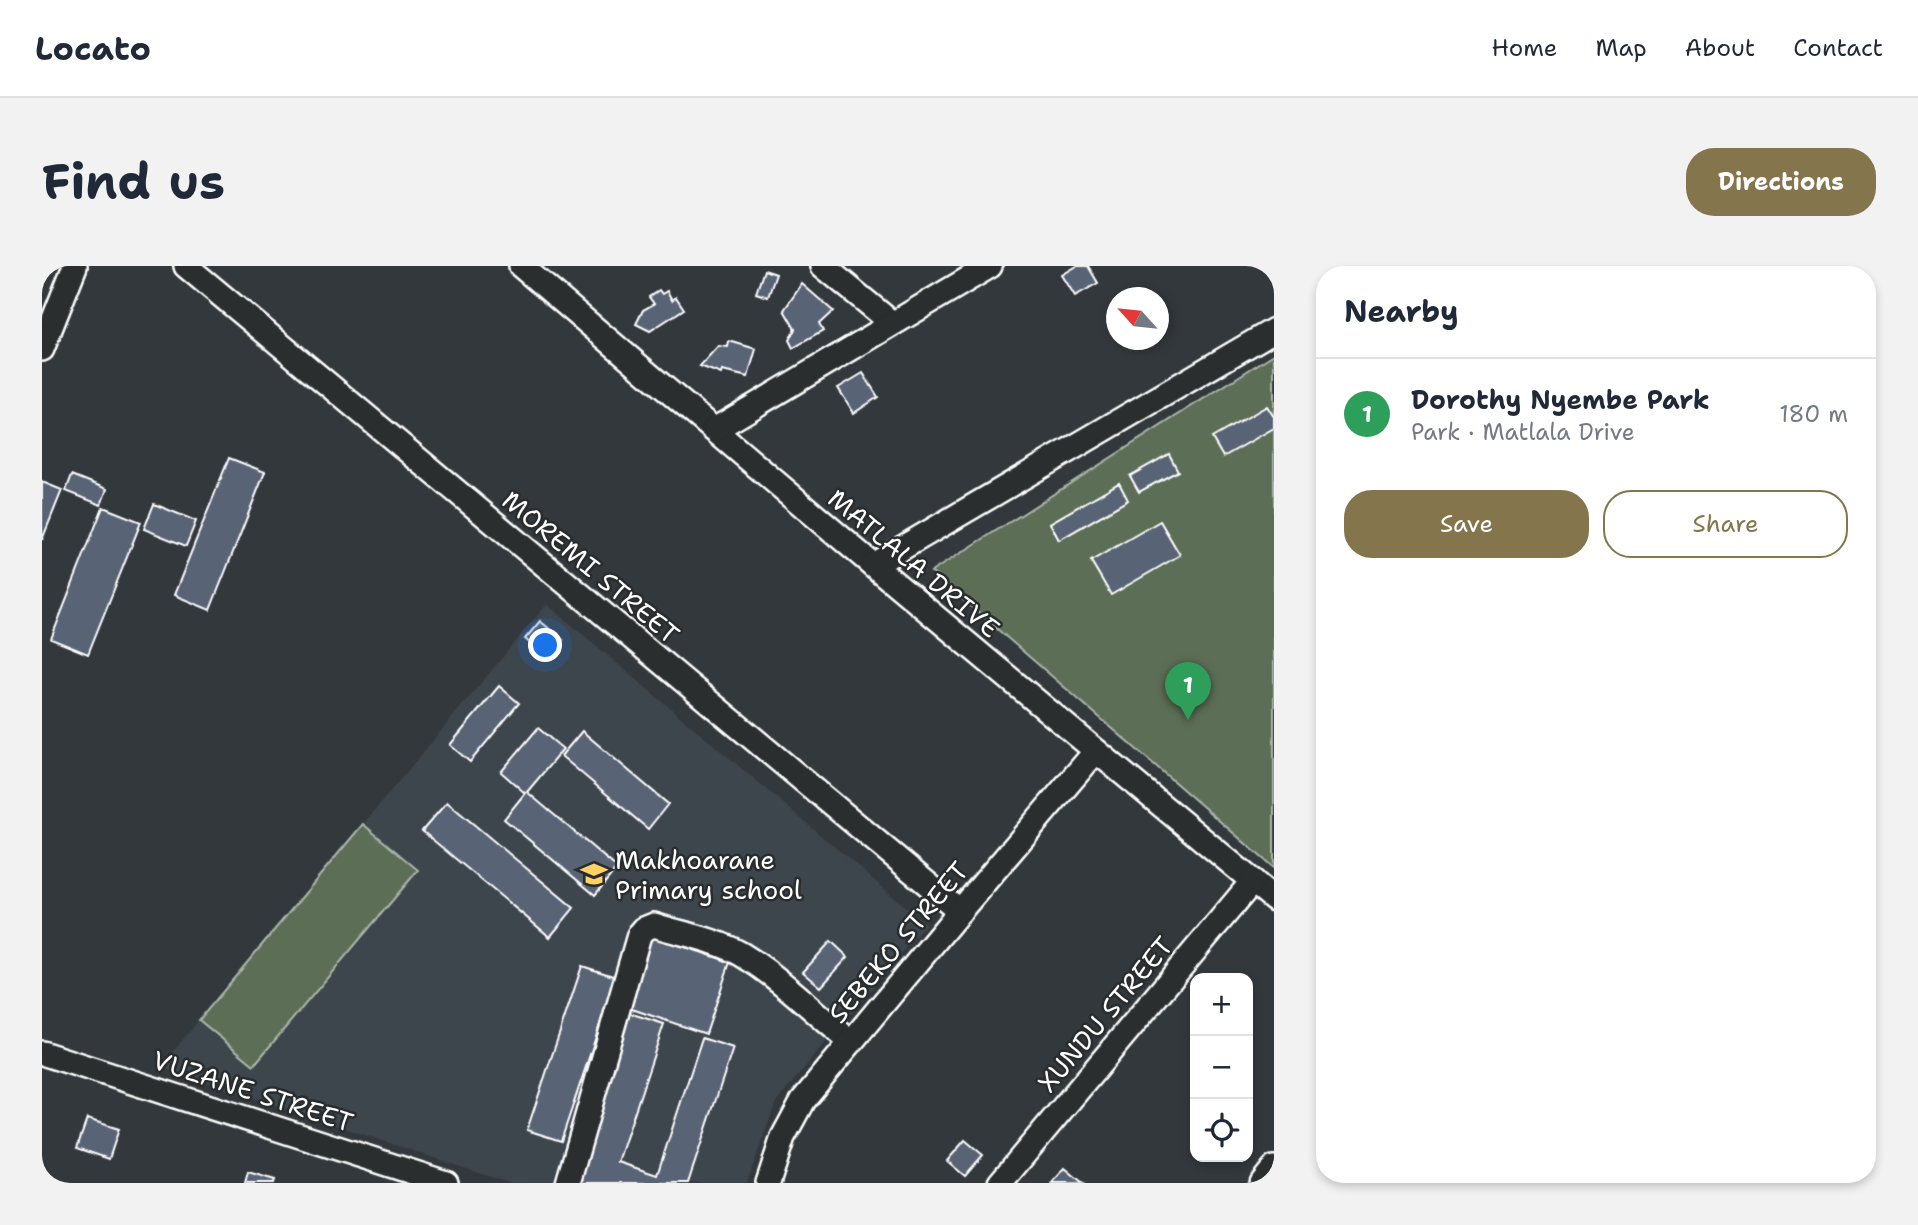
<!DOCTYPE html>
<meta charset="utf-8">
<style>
:root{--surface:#fff;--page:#f2f2f3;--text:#1f2937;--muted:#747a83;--line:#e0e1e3;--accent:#84754c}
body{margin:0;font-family:"Shantell Sans",sans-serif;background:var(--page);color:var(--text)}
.controls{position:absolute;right:21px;bottom:21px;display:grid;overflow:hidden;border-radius:14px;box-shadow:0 4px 10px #0003}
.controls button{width:63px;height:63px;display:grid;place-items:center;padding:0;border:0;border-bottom:2px solid var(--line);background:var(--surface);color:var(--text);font:35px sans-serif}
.compass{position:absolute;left:1064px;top:21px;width:63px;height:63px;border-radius:50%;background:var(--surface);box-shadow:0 4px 10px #0003;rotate:297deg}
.you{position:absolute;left:504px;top:380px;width:24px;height:24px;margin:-18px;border:5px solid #fff;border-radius:50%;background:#1a73e8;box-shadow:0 0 0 10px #1a73e833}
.badge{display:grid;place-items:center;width:46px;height:46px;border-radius:50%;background:var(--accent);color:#fff;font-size:23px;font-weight:700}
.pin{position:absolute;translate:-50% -58px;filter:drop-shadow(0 2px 4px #0008)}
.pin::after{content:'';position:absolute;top:37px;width:24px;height:21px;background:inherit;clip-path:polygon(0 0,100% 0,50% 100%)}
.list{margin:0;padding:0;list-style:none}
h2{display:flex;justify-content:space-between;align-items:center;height:91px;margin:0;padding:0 28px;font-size:30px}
h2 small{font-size:23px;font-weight:400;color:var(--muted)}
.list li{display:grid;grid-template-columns:46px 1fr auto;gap:21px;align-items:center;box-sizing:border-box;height:112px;padding:0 28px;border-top:2px solid var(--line)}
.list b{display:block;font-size:26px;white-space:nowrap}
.list p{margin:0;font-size:23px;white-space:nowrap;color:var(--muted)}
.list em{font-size:23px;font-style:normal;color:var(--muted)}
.actions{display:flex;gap:14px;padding:21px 28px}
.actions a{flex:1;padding:16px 0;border:2px solid var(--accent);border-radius:28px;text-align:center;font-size:24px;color:var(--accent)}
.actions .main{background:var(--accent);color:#fff}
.icon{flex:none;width:38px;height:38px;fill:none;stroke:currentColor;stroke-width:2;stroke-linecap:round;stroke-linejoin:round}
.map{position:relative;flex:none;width:1232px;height:917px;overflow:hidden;border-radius:28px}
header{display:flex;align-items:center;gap:42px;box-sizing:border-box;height:98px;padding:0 35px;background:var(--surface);border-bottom:2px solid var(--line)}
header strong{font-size:33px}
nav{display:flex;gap:38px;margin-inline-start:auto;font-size:24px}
.intro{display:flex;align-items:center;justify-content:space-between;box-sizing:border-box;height:168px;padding:0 42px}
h1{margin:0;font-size:49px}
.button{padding:18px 32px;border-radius:28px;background:var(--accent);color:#fff;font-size:24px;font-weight:700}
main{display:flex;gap:42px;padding:0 42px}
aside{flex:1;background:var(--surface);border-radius:28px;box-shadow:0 4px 10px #0003}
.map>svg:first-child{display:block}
</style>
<header>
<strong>Locato</strong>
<nav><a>Home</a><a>Map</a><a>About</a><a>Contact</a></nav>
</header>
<div class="intro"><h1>Find us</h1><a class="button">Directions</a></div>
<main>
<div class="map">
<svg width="1232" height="917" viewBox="0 0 1232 917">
<rect width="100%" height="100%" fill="#33383c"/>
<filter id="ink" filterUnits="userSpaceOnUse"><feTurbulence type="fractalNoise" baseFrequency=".0143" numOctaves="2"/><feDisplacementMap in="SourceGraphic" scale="14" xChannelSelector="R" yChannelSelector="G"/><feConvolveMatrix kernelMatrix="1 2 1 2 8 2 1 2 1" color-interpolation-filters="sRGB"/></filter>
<g filter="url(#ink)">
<!-- built -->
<polygon fill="#3e454d" points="505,338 884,658 734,836 705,917 467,917 118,801"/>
<!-- green -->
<g fill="#5d6e57" stroke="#aeb6ab" stroke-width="2">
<polygon points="1232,88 1232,602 889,306"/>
<polygon points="321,558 376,604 212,799 157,754"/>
</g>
<!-- building -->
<g fill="#596374" stroke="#fff" stroke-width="2">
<polygon points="1035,0 1046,0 1056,17 1033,30 1020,9"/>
<polygon points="722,4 734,8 726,31 714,27"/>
<polygon points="760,18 791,45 777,58 781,65 751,82 747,74 753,63 742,44"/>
<polygon points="617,24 620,28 625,25 630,34 634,31 642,43 608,65 594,58 601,44 612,38 607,31"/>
<polygon points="687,75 714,83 706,111 680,105 679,108 658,100 676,80 686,81"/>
<polygon points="821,107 836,131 812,147 796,122"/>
<polygon points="1225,140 1232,151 1232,162 1181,191 1170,172"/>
<polygon points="1127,188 1136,205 1097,226 1088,210"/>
<polygon points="187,192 223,206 168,344 132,329"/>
<polygon points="30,209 65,223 59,239 24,225"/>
<polygon points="0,216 20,224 0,274"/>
<polygon points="1077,217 1086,234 1017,274 1008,257"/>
<polygon points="112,238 154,255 144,280 102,263"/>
<polygon points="61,241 99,256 46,388 9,373"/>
<polygon points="1118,255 1138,289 1069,329 1049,295"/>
<polygon points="498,355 521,374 506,393 483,373"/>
<polygon points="457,420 477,437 428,496 408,479"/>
<polygon points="496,462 521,483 485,526 575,602 553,629 462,553 483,527 459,506"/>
<polygon points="540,465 626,538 606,563 519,490"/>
<polygon points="405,536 532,642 508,671 380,565"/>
<polygon points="605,668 688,696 664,768 581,740"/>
<polygon points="789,675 806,691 779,721 761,706"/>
<polygon points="540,700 574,711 519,875 485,864"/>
<polygon points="587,747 622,758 576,896 615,909 660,772 691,782 646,917 530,917"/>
<polygon points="45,853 77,863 67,893 35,882"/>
<polygon points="923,874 941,889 923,910 905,895"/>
<polygon points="1023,902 1041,917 1010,917"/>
<polygon points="206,906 233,914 232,917 203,917"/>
</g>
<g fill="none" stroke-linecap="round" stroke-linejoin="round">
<!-- minor casing -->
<g stroke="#fff" stroke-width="28">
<g id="minor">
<polyline points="144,0 918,645"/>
<polyline points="479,0 831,299 1232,633"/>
<polyline points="781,0 850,57"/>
<polyline points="0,83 33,0"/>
<polyline points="672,164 948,0"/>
<polyline points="831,299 1232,64"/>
<polyline points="0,787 404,917"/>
<path d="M526 917 597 669 602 663 612 659C640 668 673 673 699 688 739 712 773 747 809 776"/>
<polyline points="726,917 741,871 761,834 918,645 1054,485"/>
<polyline points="958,917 1211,615"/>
<polyline points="1220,917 1232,902"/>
</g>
</g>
<!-- minor -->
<use href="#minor" stroke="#2a2d2e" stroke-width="23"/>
</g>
</g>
<!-- icons -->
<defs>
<g id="school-bare" transform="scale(2.1)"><path d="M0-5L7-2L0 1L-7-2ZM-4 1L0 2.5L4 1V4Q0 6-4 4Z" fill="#ffd166" stroke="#2a2d2e" stroke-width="2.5" paint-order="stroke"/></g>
</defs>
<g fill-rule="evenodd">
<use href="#school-bare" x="552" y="608"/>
</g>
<g text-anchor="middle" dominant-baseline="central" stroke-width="5" stroke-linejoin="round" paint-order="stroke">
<!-- street labels -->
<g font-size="26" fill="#fff" stroke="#2a2d2e">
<text transform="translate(872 297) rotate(40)">MATLALA DRIVE</text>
<text transform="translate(549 301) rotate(40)">MOREMI STREET</text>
<text transform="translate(856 676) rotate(-50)">SEBEKO STREET</text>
<text transform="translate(1063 748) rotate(-50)">XUNDU STREET</text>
<text transform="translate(211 825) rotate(18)">VUZANE STREET</text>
</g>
<!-- poi labels -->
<g font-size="26" fill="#fff" stroke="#2a2d2e" text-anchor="start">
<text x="573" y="593">Makhoarane<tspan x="573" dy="30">Primary school</tspan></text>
</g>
</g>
</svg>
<div class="controls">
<button>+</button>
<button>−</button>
<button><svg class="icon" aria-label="locate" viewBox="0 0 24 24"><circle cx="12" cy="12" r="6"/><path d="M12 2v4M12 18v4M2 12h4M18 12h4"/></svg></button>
</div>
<svg class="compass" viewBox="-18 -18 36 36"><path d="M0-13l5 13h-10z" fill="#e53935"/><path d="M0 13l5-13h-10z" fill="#747a83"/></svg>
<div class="you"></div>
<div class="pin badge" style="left:1146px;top:454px;background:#2e9e5b">1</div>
</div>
<aside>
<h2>Nearby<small></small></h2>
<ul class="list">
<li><span class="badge" style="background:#2e9e5b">1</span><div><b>Dorothy Nyembe Park</b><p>Park · Matlala Drive</p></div><em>180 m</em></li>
</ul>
<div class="actions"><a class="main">Save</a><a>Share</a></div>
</aside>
</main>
